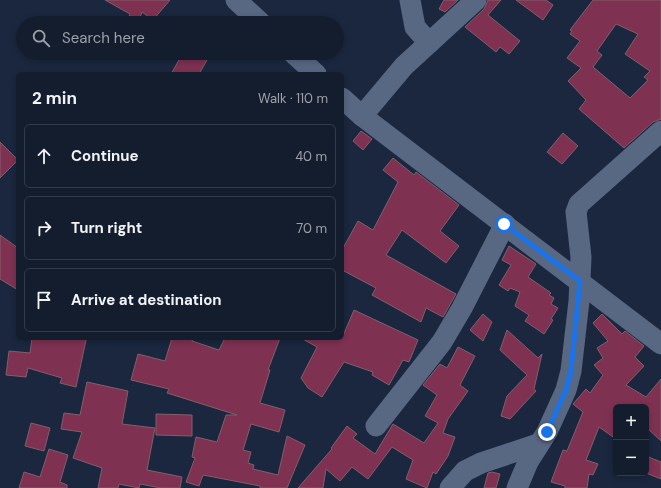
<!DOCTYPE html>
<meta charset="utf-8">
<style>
:root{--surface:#141d2e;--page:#1d2636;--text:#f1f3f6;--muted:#9da2aa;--line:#333b4a}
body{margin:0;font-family:"DM Sans",sans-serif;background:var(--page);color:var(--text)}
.controls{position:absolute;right:12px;bottom:12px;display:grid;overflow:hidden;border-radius:6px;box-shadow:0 2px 6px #0003}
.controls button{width:36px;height:36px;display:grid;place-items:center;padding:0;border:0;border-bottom:1px solid var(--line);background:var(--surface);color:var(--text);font:20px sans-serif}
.stop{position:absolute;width:12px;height:12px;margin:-9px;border:3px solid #1a73e8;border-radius:50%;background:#fff}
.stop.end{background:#1a73e8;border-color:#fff;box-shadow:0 1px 4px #0008}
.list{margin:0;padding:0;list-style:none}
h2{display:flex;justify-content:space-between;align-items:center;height:52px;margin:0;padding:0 16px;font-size:17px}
h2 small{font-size:13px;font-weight:400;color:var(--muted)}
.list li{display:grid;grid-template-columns:26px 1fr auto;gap:12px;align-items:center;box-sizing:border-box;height:64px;margin:0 8px 8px;padding:0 8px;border:1px solid var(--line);border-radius:6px}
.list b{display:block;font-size:15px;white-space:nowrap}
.list em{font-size:13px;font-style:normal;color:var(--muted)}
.icon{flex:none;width:22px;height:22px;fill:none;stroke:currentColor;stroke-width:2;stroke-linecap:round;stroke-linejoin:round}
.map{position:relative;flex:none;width:661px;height:488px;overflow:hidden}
.search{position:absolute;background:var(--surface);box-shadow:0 2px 6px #0003;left:16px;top:16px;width:328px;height:44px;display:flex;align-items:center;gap:10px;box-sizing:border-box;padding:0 14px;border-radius:22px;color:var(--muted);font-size:15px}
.panel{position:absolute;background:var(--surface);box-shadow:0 2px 6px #0003;left:16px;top:72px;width:328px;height:268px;border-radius:6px}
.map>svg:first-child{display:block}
</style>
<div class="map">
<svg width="661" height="488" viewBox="0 0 661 488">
<rect width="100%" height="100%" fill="#1a273e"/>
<!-- building -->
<g fill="#7e3151" stroke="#815f6a" fill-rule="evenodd">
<polygon points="105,0 170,0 153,20 142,12 138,23 126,23 130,14"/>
<polygon points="444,0 458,0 445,12 439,9"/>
<polygon points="488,0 501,0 488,15 520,41 509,54 500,47 496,52 465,27 484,9"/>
<polygon points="516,0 546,0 553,5 543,20"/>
<path d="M593 0H661V119L653 122 624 148 579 109 586 100 568 81 581 68 567 58 580 41 570 34 572 31 570 30ZM616 24 638 34 625 54 650 71 644 77 648 80 630 98 593 67 602 55 597 51Z"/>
<polygon points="183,53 211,53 199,74 171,74"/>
<polygon points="361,131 372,139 363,150 353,141"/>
<polygon points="563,133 578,146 562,164 547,152"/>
<polygon points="0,142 18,160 0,178"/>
<polygon points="393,158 414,175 416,172 459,205 440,231 459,246 446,263 402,230 386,255 456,294 443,317 426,308 421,322 372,295 376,288 342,270 342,250 358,221 373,230 398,182 383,170"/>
<polygon points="0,235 18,248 18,290 0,279"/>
<polygon points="509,246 536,264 528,277 551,293 549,295 554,298 551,304 558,308 551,319 553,320 544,334 525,321 529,315 515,306 520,292 510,288 508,291 499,285 511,265 502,260"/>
<polygon points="354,310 418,340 409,362 403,360 389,385 372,375 373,372 344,362 322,397 308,388 301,378 317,347 301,338 342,338"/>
<polygon points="483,314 492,322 483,341 470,330"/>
<polygon points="602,314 622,334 625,331 644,346 635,357 644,366 626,385 646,397 661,379 661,441 646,427 646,407 616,407 616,439 599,427 586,460 598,464 593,475 589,474 587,488 565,488 565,486 551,482 563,450 567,451 583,412 573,404 586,389 590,393 603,375 594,365 603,358 597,348 608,341 593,323"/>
<polygon points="507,330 538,358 542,354 534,389 536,391 510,419 501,416 507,396 527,375 500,350"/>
<polygon points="32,338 77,338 86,340 76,387 60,383 62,378 28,368 26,377 6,375 9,351 30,353"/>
<polygon points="172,338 193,338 192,341 219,350 225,338 280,338 268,370 270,370 260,403 285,410 279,432 251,424 243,450 251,452 248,463 254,465 253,469 278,475 287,436 305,445 287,488 260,488 260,486 203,475 199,486 186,482 195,458 192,457 196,437 217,442 226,415 237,415 167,393 169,389 131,380 138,354 165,361"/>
<polygon points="458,347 475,356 460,385 468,391 448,419 443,433 455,437 448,456 436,474 433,472 427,488 406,479 413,460 392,447 368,479 352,467 340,481 326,469 323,488 298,488 332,449 331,448 347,426 357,434 353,438 375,454 393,424 424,443 438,423 425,416 437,395 423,385 440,364 447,368"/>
<polygon points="87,382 128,391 122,424 155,428 147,470 182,477 180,488 161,488 140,484 139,488 119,484 118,488 98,488 102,468 73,458 82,432 61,429 64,413 80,415"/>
<polygon points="156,414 192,415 192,436 156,435"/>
<polygon points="31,423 50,428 44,451 25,446"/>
<polygon points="49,449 68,455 60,482 67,485 67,488 19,488 24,472 40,477"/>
<polygon points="646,456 661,462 661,479 646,473"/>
<polygon points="492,472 500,474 496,488 484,488 488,473"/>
</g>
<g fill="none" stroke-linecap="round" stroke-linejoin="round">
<!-- minor -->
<g stroke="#586782" stroke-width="21">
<polyline points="236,0 261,23"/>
<polyline points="410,0 415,27 429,43"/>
<polyline points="293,53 316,74"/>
<polyline points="342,98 362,116 661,344"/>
<polyline points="362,116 404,66 476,0"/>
<polyline points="376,426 442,342 462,308 505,224"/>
<polyline points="450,488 465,471 481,463 538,444"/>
<polyline points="517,488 528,462 547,432 566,390 571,371 579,301 581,257 576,212 579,204 661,131"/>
</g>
</g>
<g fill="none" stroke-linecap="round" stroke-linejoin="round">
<!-- route -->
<polyline stroke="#1a73e8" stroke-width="5" points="504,224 580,281 571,371 566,390 547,432"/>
</g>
</svg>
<div class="controls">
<button>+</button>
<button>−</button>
</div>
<div class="stop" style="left:504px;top:224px"></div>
<div class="stop end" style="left:547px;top:432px"></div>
<div class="search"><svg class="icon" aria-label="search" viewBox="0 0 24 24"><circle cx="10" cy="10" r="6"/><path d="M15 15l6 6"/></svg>Search here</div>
<section class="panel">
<h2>2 min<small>Walk · 110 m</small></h2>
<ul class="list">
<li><svg class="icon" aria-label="ahead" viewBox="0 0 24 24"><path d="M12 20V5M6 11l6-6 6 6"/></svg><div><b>Continue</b></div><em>40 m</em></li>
<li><svg class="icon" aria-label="right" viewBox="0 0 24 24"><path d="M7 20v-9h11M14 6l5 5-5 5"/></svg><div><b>Turn right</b></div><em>70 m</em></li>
<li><svg class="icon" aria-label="arrive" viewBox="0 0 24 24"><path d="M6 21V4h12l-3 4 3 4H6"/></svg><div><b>Arrive at destination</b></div></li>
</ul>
</section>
</div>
